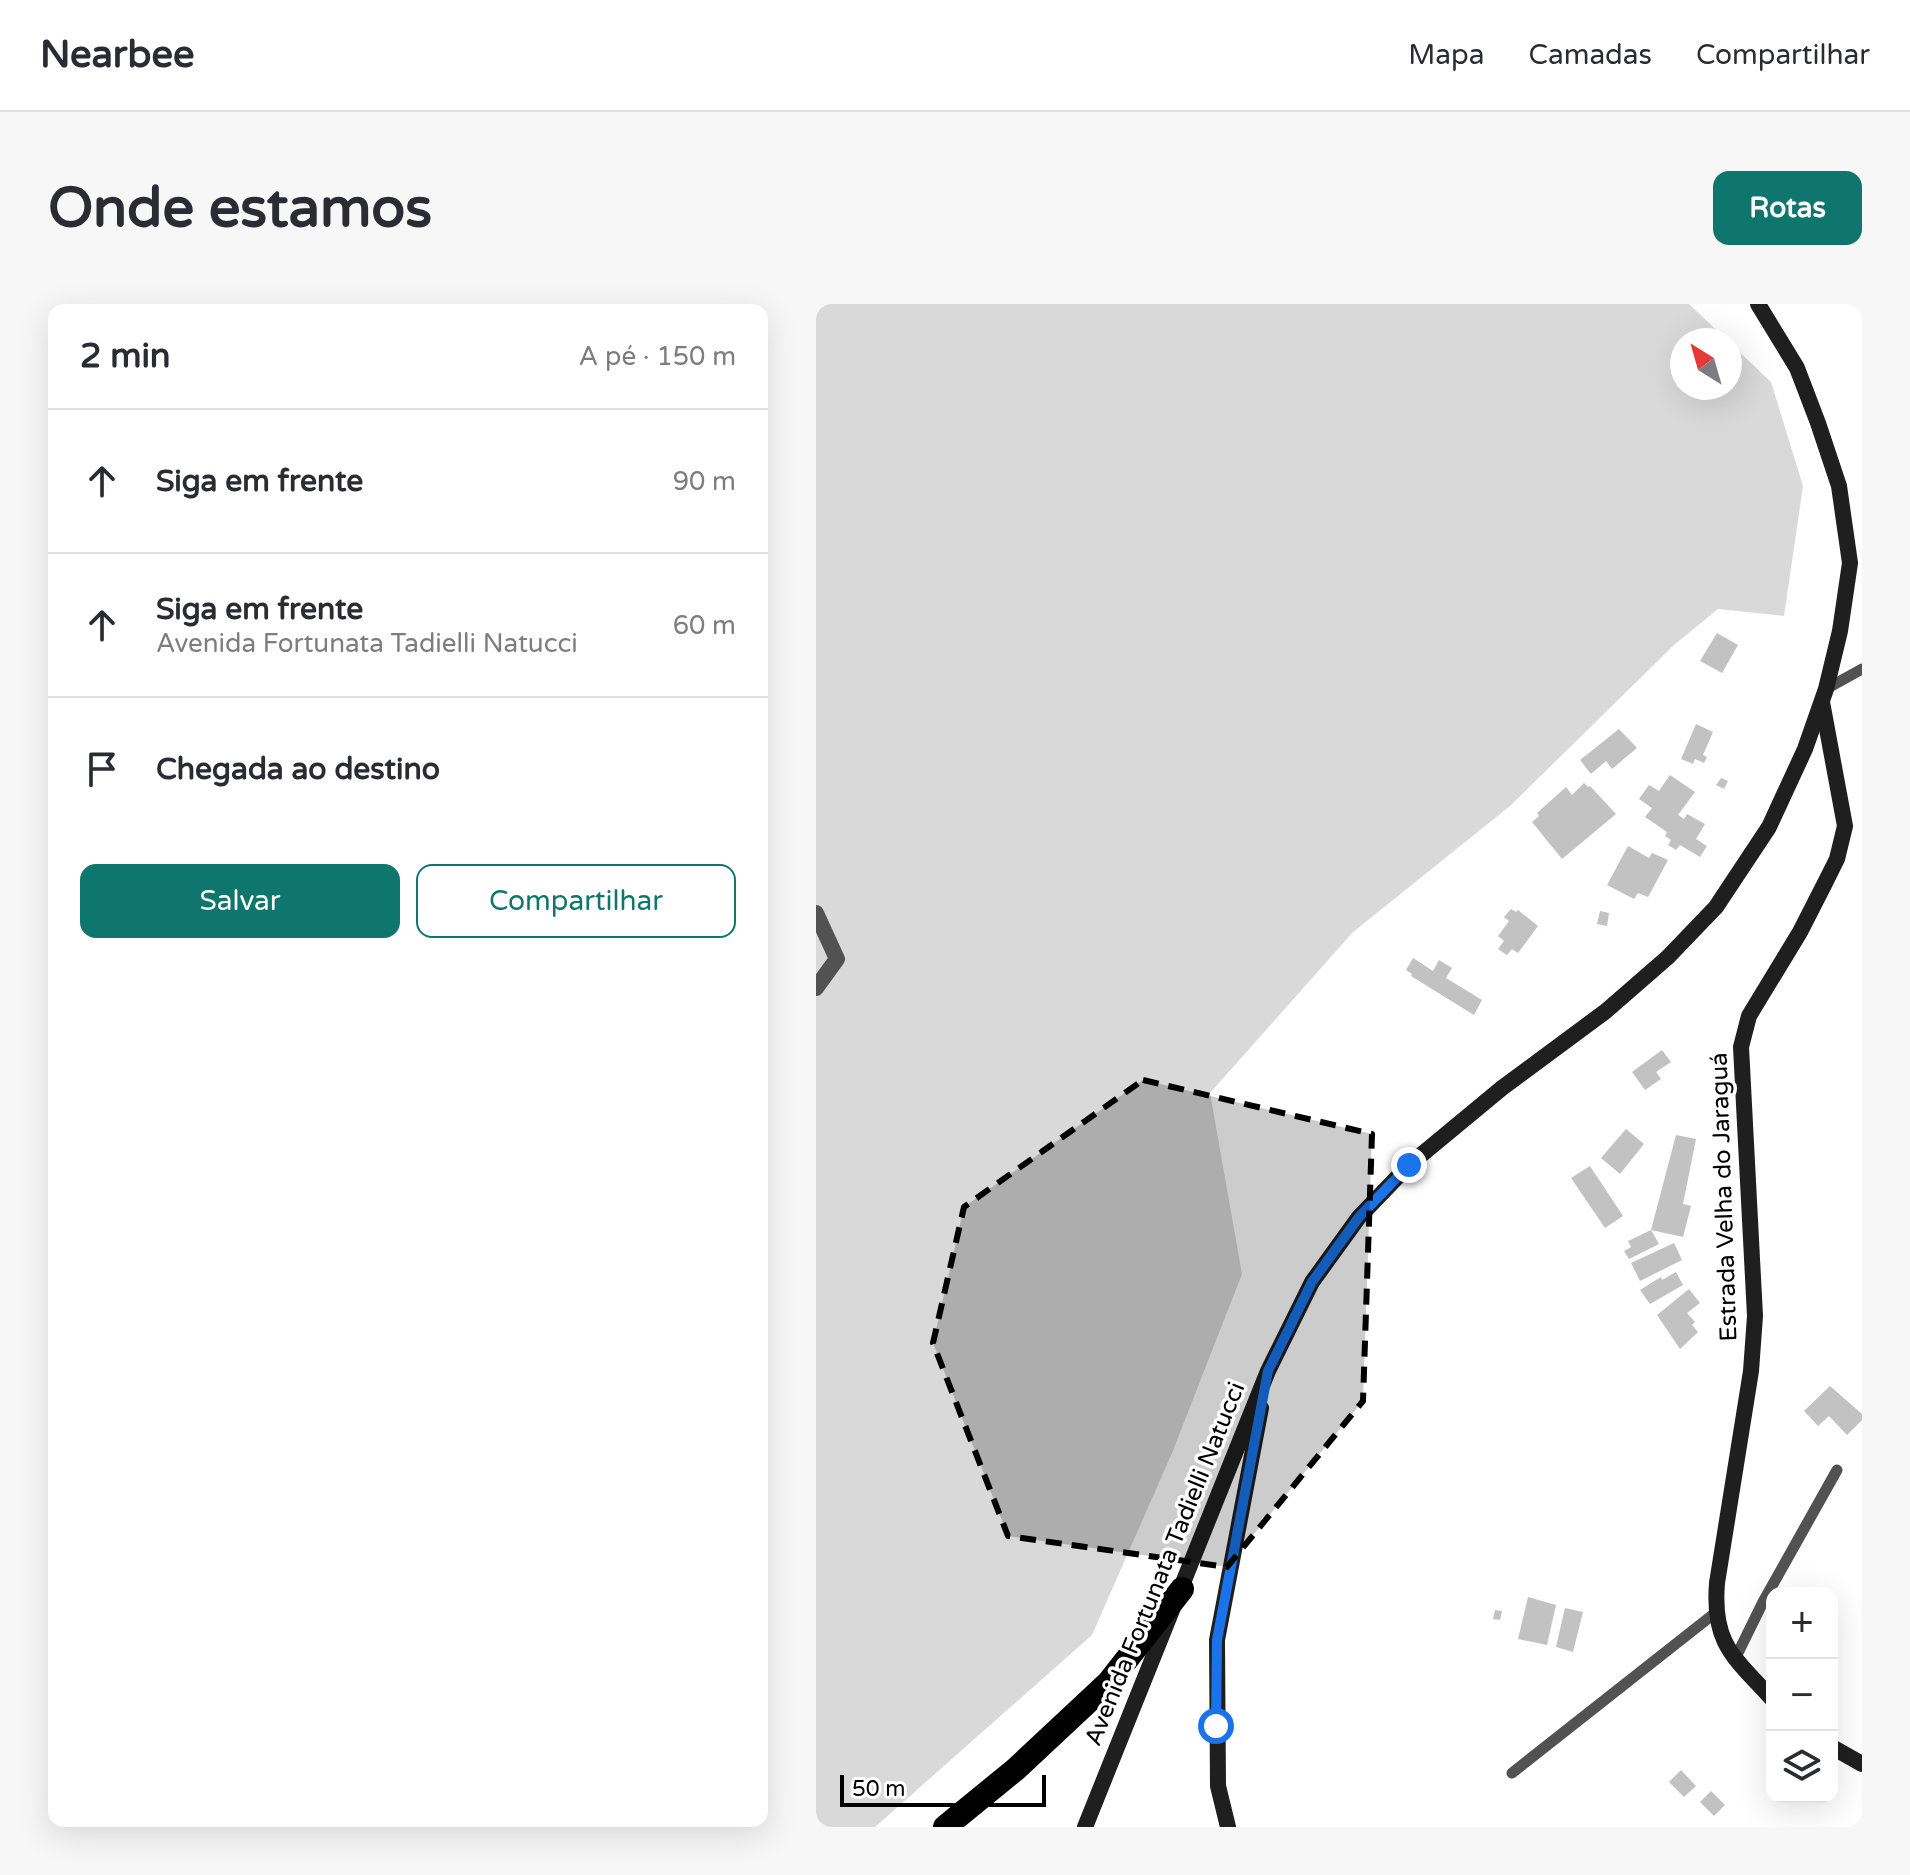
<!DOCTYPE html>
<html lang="pt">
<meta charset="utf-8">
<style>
:root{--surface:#fff;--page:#f7f7f7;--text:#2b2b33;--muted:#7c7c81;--line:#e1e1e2;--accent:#0f766e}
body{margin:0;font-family:"Varela Round",sans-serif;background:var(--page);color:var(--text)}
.controls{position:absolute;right:24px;bottom:24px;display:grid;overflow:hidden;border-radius:16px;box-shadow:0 8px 32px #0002}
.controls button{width:72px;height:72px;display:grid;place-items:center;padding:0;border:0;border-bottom:2px solid var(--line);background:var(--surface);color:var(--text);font:40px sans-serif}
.compass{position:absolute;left:854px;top:24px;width:72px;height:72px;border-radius:50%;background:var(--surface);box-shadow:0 8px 32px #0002;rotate:323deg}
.scale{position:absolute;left:24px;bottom:20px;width:206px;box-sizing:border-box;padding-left:8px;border:4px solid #000;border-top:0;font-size:22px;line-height:28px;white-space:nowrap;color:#000;-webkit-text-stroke:6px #fff;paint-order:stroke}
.stop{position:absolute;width:24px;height:24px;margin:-18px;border:6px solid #1a73e8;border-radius:50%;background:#fff}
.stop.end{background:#1a73e8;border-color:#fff;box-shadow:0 2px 8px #0008}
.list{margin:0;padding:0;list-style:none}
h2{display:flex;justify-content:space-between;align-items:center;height:104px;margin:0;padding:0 32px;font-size:34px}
h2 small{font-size:26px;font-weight:400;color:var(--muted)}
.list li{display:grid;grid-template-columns:52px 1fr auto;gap:24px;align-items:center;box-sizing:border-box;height:144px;padding:0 32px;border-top:2px solid var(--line)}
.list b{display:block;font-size:30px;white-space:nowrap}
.list p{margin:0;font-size:26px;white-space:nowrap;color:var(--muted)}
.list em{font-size:26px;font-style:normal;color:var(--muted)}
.actions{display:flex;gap:16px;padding:24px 32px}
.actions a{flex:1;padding:18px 0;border:2px solid var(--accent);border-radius:16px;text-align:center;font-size:28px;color:var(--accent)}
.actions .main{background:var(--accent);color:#fff}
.icon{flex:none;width:44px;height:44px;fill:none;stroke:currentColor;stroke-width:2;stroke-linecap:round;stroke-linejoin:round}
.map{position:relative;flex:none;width:1046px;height:1523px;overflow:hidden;border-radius:16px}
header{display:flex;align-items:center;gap:48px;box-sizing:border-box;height:112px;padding:0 40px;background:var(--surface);border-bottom:2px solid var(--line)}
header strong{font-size:38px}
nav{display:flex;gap:44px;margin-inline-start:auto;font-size:28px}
.intro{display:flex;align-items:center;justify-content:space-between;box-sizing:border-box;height:192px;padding:0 48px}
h1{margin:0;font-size:56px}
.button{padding:20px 36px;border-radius:16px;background:var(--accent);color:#fff;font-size:28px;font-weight:700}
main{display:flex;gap:48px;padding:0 48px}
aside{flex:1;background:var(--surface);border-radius:16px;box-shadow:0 8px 32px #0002}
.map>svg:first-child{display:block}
</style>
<header>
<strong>Nearbee</strong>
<nav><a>Mapa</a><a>Camadas</a><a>Compartilhar</a></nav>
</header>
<div class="intro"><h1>Onde estamos</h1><a class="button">Rotas</a></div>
<main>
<aside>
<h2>2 min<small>A pé · 150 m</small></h2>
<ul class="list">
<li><svg class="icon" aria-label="ahead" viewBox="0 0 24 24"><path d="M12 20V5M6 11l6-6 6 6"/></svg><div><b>Siga em frente</b></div><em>90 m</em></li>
<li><svg class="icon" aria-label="ahead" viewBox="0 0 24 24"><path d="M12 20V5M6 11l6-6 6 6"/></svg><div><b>Siga em frente</b><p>Avenida Fortunata Tadielli Natucci</p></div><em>60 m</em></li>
<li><svg class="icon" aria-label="arrive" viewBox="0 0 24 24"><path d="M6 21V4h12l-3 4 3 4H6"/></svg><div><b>Chegada ao destino</b></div></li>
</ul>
<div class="actions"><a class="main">Salvar</a><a>Compartilhar</a></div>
</aside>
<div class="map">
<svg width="1046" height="1523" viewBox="0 0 1046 1523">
<rect width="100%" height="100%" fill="#fff"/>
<!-- green -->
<polygon fill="#d9d9d9" points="0,0 873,0 911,36 866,36 866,84 914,84 914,39 955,78 987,182 968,312 902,305 858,341 694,502 537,628 394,789 426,970 356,1149 276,1331 59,1523 0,1523"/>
<!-- building -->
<g fill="#c2c2c2">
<polygon points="901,329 922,341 906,369 884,357"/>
<polygon points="880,420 897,428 887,451 891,453 888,459 879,455 877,460 865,455"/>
<polygon points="803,425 821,444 796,465 790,457 775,470 764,456"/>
<polygon points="854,471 879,488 862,511 868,515 871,510 889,520 880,535 891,542 884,553 864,541 860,546 852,541 855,536 849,532 851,528 829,513 836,504 823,495 833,481 843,487"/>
<polygon points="905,474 912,477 908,485 900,481"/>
<polygon points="768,479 772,483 774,482 800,510 746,555 716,518 723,512 721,509 750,483 756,491"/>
<polygon points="812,542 833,554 836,549 852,556 832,593 822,589 818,595 791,581"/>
<polygon points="695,605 700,608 702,606 722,622 702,649 696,645 691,651 682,645 688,637 682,632 693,617 688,613"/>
<polygon points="784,607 793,609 791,622 781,620"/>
<polygon points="597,654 617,667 623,656 636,664 630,674 666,696 658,711 595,672 596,670 590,666"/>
<polygon points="846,746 855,758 840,768 845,775 829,786 816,768"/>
<polygon points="810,825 828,840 804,870 785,854"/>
<polygon points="860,831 880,835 867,900 875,902 867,933 835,926"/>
<polygon points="774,862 807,912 789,924 755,874"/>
<polygon points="835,926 843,940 813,955 808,947 815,943 812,937"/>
<polygon points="858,939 866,956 824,977 815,959"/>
<polygon points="860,968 867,981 834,1000 824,986 845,973 846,976"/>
<polygon points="873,985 884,999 871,1009 879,1018 876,1021 882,1028 864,1045 841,1011"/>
<polygon points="1014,1082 1046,1110 1046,1116 1031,1131 1013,1112 1002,1122 988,1107"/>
<polygon points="712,1293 740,1301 731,1341 702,1335"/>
<polygon points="749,1304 767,1308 757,1348 740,1343"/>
<polygon points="679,1306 686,1307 684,1316 677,1315"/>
<polygon points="865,1466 880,1482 868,1493 853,1478"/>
<polygon points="895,1487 909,1501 898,1512 884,1498"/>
</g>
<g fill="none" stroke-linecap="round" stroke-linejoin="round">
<!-- lane -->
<g stroke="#525252" stroke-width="11">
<polyline points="1010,385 1046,365"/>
<polyline points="919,1355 947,1298 1021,1166"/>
<polyline points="696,1469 899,1309"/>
</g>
<!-- street -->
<polyline stroke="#525252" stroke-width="16" points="0,609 21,655 0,684"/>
<!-- secondary -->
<g stroke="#1f1f1f" stroke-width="16">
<path d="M956 1395C918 1353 896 1340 901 1279L935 1067 939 1012 925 743 933 712 984 628 1008 581 1021 555 1029 522 1006 398"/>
<polyline points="1016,1443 1046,1460"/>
<polyline points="269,1523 452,1067 496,978 543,913 593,861 686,784 790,707 852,653 900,603 953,523 989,445 1010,385 1024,327 1034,259 1023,182 1002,119 981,64 942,0"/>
<polyline points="412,1523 402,1482 401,1336 445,1104"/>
</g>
<!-- highway -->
<polyline stroke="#000" stroke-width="24" points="129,1523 200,1465 293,1378 366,1285"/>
</g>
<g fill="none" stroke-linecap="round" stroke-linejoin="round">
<!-- route -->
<polyline stroke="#1a73e8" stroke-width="10" points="400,1422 401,1336 452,1067 496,978 543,913 593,861"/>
</g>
<!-- marked area -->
<path fill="#000" fill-opacity="0.2" stroke="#000" stroke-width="6" stroke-dasharray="16 10" stroke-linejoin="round" d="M327 776 556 830 547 1097 411 1263 192 1232 117 1039 148 903Z"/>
<g text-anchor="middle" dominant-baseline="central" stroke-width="7" stroke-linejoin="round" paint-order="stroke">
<!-- street labels -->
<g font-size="24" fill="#000" stroke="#fff">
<text transform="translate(908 893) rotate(-92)">Estrada Velha do Jaraguá</text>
<text transform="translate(349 1260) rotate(-68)">Avenida Fortunata Tadielli Natucci</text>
</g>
</g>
</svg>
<div class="controls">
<button>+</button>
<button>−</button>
<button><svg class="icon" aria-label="layers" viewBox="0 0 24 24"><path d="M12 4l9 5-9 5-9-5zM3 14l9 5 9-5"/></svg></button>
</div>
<svg class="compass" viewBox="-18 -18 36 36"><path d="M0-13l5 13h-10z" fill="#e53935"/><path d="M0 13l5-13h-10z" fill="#7c7c81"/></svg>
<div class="scale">50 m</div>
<div class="stop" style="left:400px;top:1422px"></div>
<div class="stop end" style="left:593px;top:861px"></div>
</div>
</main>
